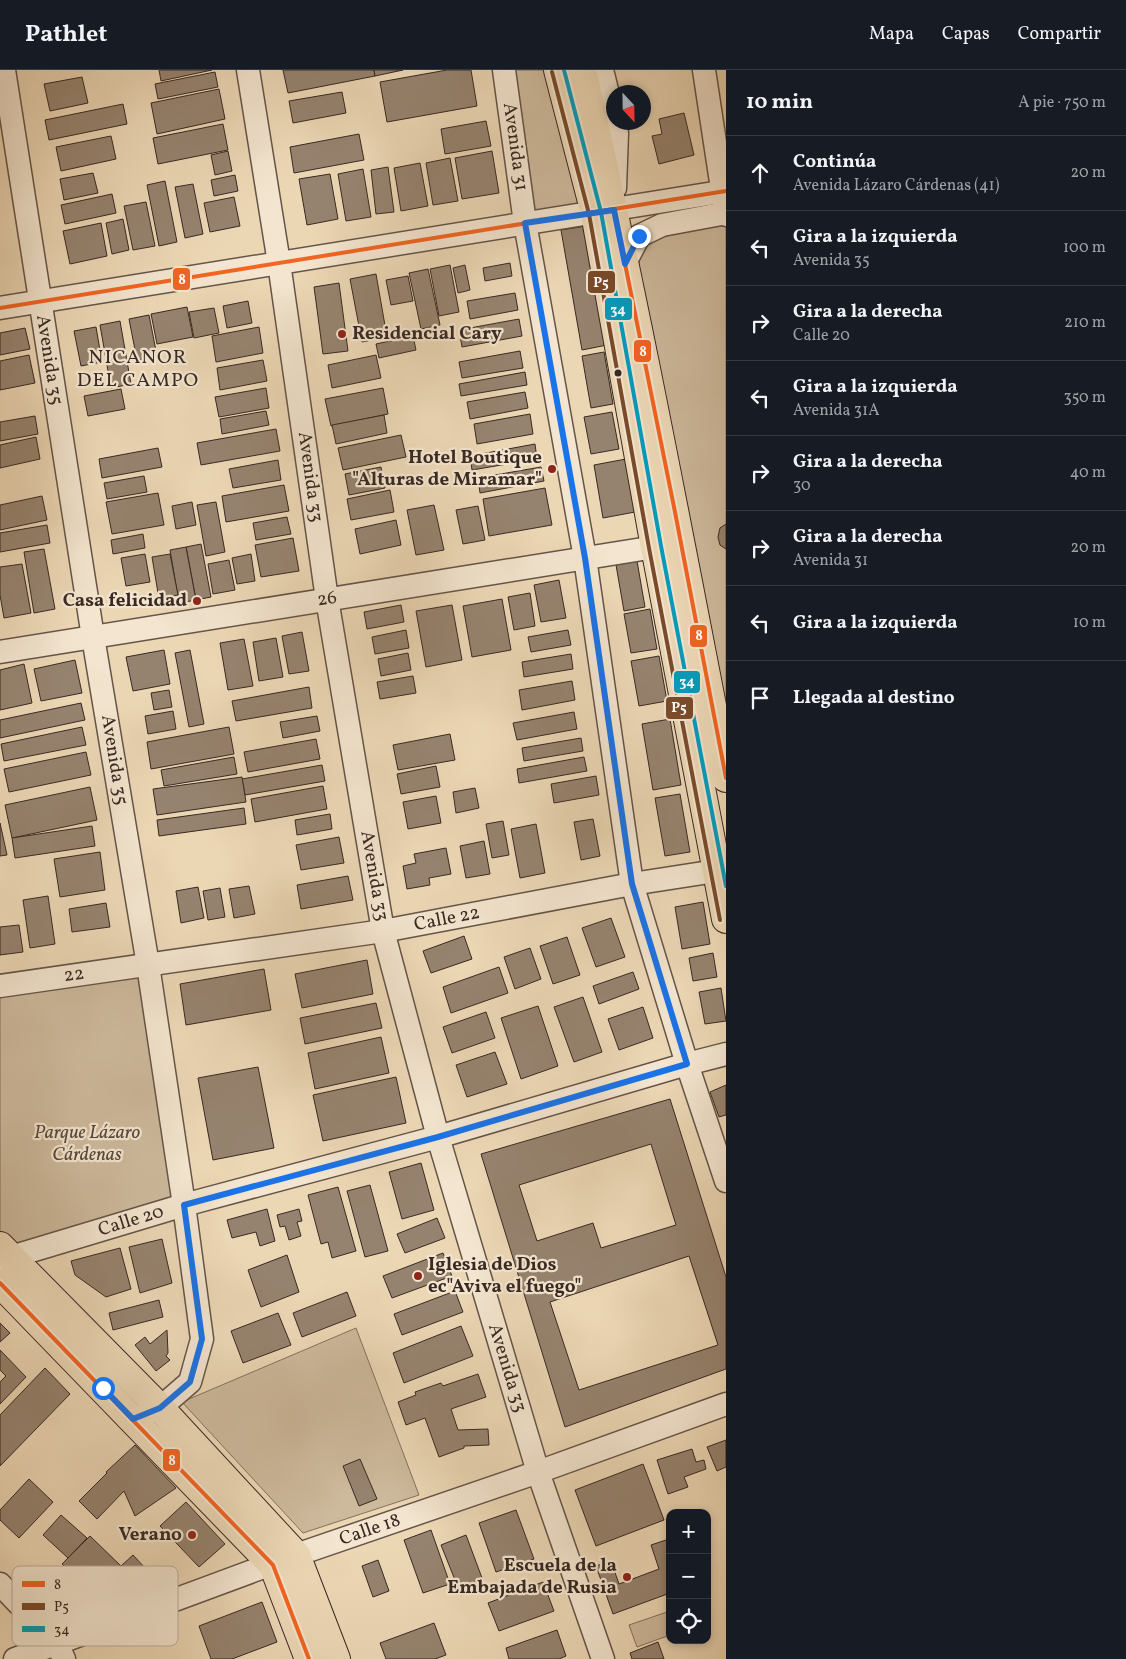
<!DOCTYPE html>
<html lang="es">
<meta charset="utf-8">
<style>
:root{--surface:#171b24;--page:#242831;--text:#f1f3f6;--muted:#9ea1a6;--line:#363941}
body{margin:0;font-family:Vollkorn,serif;background:var(--page);color:var(--text)}
.controls{position:absolute;right:15px;bottom:15px;display:grid;overflow:hidden;border-radius:10px;box-shadow:0 2px 8px #0003}
.controls button{width:45px;height:45px;display:grid;place-items:center;padding:0;border:0;border-bottom:1px solid var(--line);background:var(--surface);color:var(--text);font:25px sans-serif}
.compass{position:absolute;left:606px;top:15px;width:45px;height:45px;border-radius:50%;background:var(--surface);box-shadow:0 2px 8px #0003;rotate:158deg}
.stop{position:absolute;width:15px;height:15px;margin:-11px;border:4px solid #1a73e8;border-radius:50%;background:#fff}
.stop.end{background:#1a73e8;border-color:#fff;box-shadow:0 1px 5px #0008}
.list{margin:0;padding:0;list-style:none}
h2{display:flex;justify-content:space-between;align-items:center;height:65px;margin:0;padding:0 20px;font-size:21px}
h2 small{font-size:16px;font-weight:400;color:var(--muted)}
.list li{display:grid;grid-template-columns:32px 1fr auto;gap:15px;align-items:center;box-sizing:border-box;height:75px;padding:0 20px;border-top:1px solid var(--line)}
.list b{display:block;font-size:19px;white-space:nowrap}
.list p{margin:0;font-size:16px;white-space:nowrap;color:var(--muted)}
.list em{font-size:16px;font-style:normal;color:var(--muted)}
.icon{flex:none;width:28px;height:28px;fill:none;stroke:currentColor;stroke-width:2;stroke-linecap:round;stroke-linejoin:round}
.map{position:relative;flex:none;width:726px;height:1589px;overflow:hidden}
header{display:flex;align-items:center;gap:30px;box-sizing:border-box;height:70px;padding:0 25px;background:var(--surface);border-bottom:1px solid var(--line)}
header strong{font-size:24px}
nav{display:flex;gap:28px;margin-inline-start:auto;font-size:18px}
main{display:flex}
aside{flex:1;background:var(--surface)}
.map>svg:first-child{display:block}
</style>
<header>
<strong>Pathlet</strong>
<nav><a>Mapa</a><a>Capas</a><a>Compartir</a></nav>
</header>
<main>
<div class="map">
<svg width="726" height="1589" viewBox="0 0 726 1589">
<rect width="100%" height="100%" fill="#ecd7b5"/>
<filter id="stains"><feTurbulence type="fractalNoise" baseFrequency=".004" numOctaves="4"/><feColorMatrix values="0 0 0 0 .2 0 0 0 0 .09 0 0 0 0 .02 0 0 0 .5 -.17"/></filter>
<radialGradient id="worn" r=".72"><stop offset=".6" stop-color="#630" stop-opacity="0"/><stop offset="1" stop-color="#630" stop-opacity=".3"/></radialGradient>
<!-- green -->
<g fill="#cdb99c" stroke="#827160">
<polygon points="504,0 558,0 595,143 525,153"/>
<polygon points="726,143 726,708 625,193 652,170"/>
<polygon points="148,895 184,1135 11,1187 160,1338 273,1495 0,1213 0,916"/>
<polygon points="356,1258 419,1425 303,1463 182,1332"/>
<polygon points="670,1541 670,1565 637,1577 629,1555"/>
</g>
<!-- building -->
<g fill="#96836f" stroke="#382923" fill-rule="evenodd">
<polygon points="159,0 212,0 161,11"/>
<polygon points="283,0 374,0 375,6 288,23"/>
<polygon points="374,0 403,0 375,6"/>
<polygon points="447,0 471,0 477,36 387,52 380,12"/>
<polygon points="215,2 218,17 158,29 155,14"/>
<polygon points="82,7 88,33 50,41 44,14"/>
<polygon points="219,19 225,49 157,64 151,33"/>
<polygon points="342,22 346,43 293,53 289,31"/>
<polygon points="123,34 127,54 49,70 45,50"/>
<polygon points="684,43 694,85 659,94 652,66 662,64 659,49"/>
<polygon points="486,51 491,76 445,84 441,59"/>
<polygon points="223,54 228,80 158,94 153,68"/>
<polygon points="359,64 364,90 294,103 290,77"/>
<polygon points="111,66 116,89 61,101 56,77"/>
<polygon points="228,81 232,101 215,105 211,85"/>
<polygon points="492,81 499,123 462,129 455,88"/>
<polygon points="450,88 458,131 433,135 426,93"/>
<polygon points="420,93 428,136 401,141 394,98"/>
<polygon points="388,97 394,142 376,144 371,100"/>
<polygon points="363,99 371,147 346,151 338,104"/>
<polygon points="93,103 98,123 64,130 60,109"/>
<polygon points="330,104 338,149 307,155 299,109"/>
<polygon points="235,105 238,121 214,126 211,110"/>
<polygon points="165,111 177,172 159,176 147,115"/>
<polygon points="193,114 203,164 185,168 175,117"/>
<polygon points="112,124 116,143 65,154 61,135"/>
<polygon points="234,127 240,156 210,162 204,133"/>
<polygon points="146,132 155,176 133,180 124,136"/>
<polygon points="123,149 129,180 112,184 106,153"/>
<polygon points="101,153 107,186 70,194 63,161"/>
<polygon points="586,156 607,275 582,280 561,160"/>
<polygon points="510,193 512,206 485,211 483,198"/>
<polygon points="450,195 459,242 439,246 430,199"/>
<polygon points="465,195 470,220 458,223 453,198"/>
<polygon points="428,199 440,255 421,259 409,203"/>
<polygon points="376,204 387,267 362,272 350,209"/>
<polygon points="408,206 413,231 391,235 386,210"/>
<polygon points="339,213 348,281 323,284 314,217"/>
<polygon points="515,223 518,240 470,249 467,231"/>
<polygon points="248,231 252,253 227,258 223,236"/>
<polygon points="187,237 193,267 157,274 151,244"/>
<polygon points="214,238 219,263 194,268 189,242"/>
<polygon points="149,245 157,286 137,290 129,249"/>
<polygon points="519,249 522,266 462,277 459,260"/>
<polygon points="120,251 131,314 111,318 100,255"/>
<polygon points="96,257 102,292 81,296 74,261"/>
<polygon points="259,257 263,283 216,292 212,266"/>
<polygon points="25,258 30,279 0,285 0,263"/>
<polygon points="413,266 416,280 379,288 376,274"/>
<polygon points="520,281 523,298 462,308 459,292"/>
<polygon points="604,282 613,334 591,338 582,286"/>
<polygon points="29,285 35,313 0,320 0,291"/>
<polygon points="376,285 381,308 332,318 328,295"/>
<polygon points="263,290 267,311 220,320 217,298"/>
<polygon points="525,302 527,315 461,326 459,314"/>
<polygon points="266,318 269,338 219,347 215,327"/>
<polygon points="383,318 388,344 331,356 325,329"/>
<polygon points="121,319 125,339 88,346 84,326"/>
<polygon points="525,322 528,338 470,349 467,332"/>
<polygon points="266,341 269,355 222,364 220,349"/>
<polygon points="612,342 619,379 591,384 584,347"/>
<polygon points="530,344 533,364 477,374 474,354"/>
<polygon points="384,345 387,363 336,374 332,355"/>
<polygon points="35,346 38,364 0,371 0,352"/>
<polygon points="276,359 280,381 201,395 197,373"/>
<polygon points="401,365 406,387 343,400 338,378"/>
<polygon points="36,367 40,389 0,398 0,375"/>
<polygon points="535,374 537,389 472,400 470,386"/>
<polygon points="158,378 162,397 102,408 99,389"/>
<polygon points="626,389 635,442 603,448 594,395"/>
<polygon points="278,390 281,410 233,418 229,399"/>
<polygon points="381,397 385,418 349,425 345,404"/>
<polygon points="541,397 544,411 480,423 478,408"/>
<polygon points="144,406 147,422 107,429 104,413"/>
<polygon points="284,415 289,441 226,452 222,426"/>
<polygon points="545,418 552,455 489,466 483,429"/>
<polygon points="390,420 394,442 351,450 347,429"/>
<polygon points="158,423 164,455 112,464 106,432"/>
<polygon points="42,426 47,450 0,460 0,435"/>
<polygon points="192,432 196,455 176,459 172,436"/>
<polygon points="216,432 225,482 206,486 197,435"/>
<polygon points="434,435 444,480 416,485 407,440"/>
<polygon points="478,436 485,470 463,474 456,440"/>
<polygon points="287,447 291,464 256,470 253,453"/>
<polygon points="396,450 401,475 360,484 355,459"/>
<polygon points="726,454 726,479 720,475 718,467 720,458"/>
<polygon points="47,455 50,473 0,482 0,463"/>
<polygon points="143,464 145,478 113,484 111,470"/>
<polygon points="293,468 299,501 261,507 255,475"/>
<polygon points="201,474 211,527 196,530 186,477"/>
<polygon points="186,477 196,530 179,533 170,480"/>
<polygon points="44,479 55,539 34,543 24,482"/>
<polygon points="145,484 150,512 126,516 121,488"/>
<polygon points="170,484 178,525 159,529 152,487"/>
<polygon points="251,484 255,511 237,514 232,488"/>
<polygon points="229,490 235,520 213,524 208,494"/>
<polygon points="637,491 645,537 624,541 616,495"/>
<polygon points="22,494 31,543 4,548 0,525 0,497"/>
<polygon points="559,510 566,548 541,552 534,515"/>
<polygon points="530,523 535,556 514,560 508,527"/>
<polygon points="502,529 511,580 472,587 463,536"/>
<polygon points="401,535 404,552 367,559 364,542"/>
<polygon points="452,535 462,590 426,597 416,541"/>
<polygon points="650,539 657,579 631,583 624,544"/>
<polygon points="406,560 409,578 375,584 372,567"/>
<polygon points="568,560 571,575 531,582 528,567"/>
<polygon points="302,562 309,601 289,604 282,566"/>
<polygon points="276,568 283,607 259,611 253,572"/>
<polygon points="244,569 253,616 228,620 220,573"/>
<polygon points="164,580 170,614 133,621 126,587"/>
<polygon points="190,580 204,654 189,657 175,583"/>
<polygon points="408,583 411,600 381,606 378,589"/>
<polygon points="571,584 573,599 524,607 522,592"/>
<polygon points="659,586 667,631 639,636 631,591"/>
<polygon points="75,590 82,623 41,631 34,599"/>
<polygon points="24,594 32,633 0,640 0,600"/>
<polygon points="413,606 416,623 380,629 377,612"/>
<polygon points="572,611 575,630 522,640 519,620"/>
<polygon points="309,617 312,638 236,651 232,631"/>
<polygon points="169,620 172,637 154,640 151,623"/>
<polygon points="81,633 85,650 0,668 0,650"/>
<polygon points="173,641 176,659 148,664 145,646"/>
<polygon points="574,642 577,659 517,670 513,653"/>
<polygon points="317,646 320,661 283,668 280,652"/>
<polygon points="670,649 681,715 653,720 642,654"/>
<polygon points="82,657 86,675 4,691 1,674"/>
<polygon points="229,657 234,684 151,699 147,672"/>
<polygon points="450,664 455,690 398,700 393,675"/>
<polygon points="581,668 583,681 524,691 522,678"/>
<polygon points="316,669 320,689 248,702 244,682"/>
<polygon points="86,682 91,705 9,722 4,699"/>
<polygon points="234,687 237,704 164,716 161,700"/>
<polygon points="584,687 587,701 519,713 517,699"/>
<polygon points="322,695 325,711 245,725 242,709"/>
<polygon points="436,696 440,717 401,724 397,704"/>
<polygon points="596,706 599,725 554,733 551,714"/>
<polygon points="242,707 246,732 157,745 153,719"/>
<polygon points="323,716 327,739 255,752 251,729"/>
<polygon points="90,717 97,750 12,768 5,735"/>
<polygon points="475,718 479,738 456,743 453,722"/>
<polygon points="680,724 690,782 665,786 655,728"/>
<polygon points="436,726 441,753 408,759 403,732"/>
<polygon points="244,738 246,754 159,766 157,750"/>
<polygon points="330,744 332,759 297,765 295,750"/>
<polygon points="593,749 600,786 581,790 574,752"/>
<polygon points="503,751 509,785 492,788 486,754"/>
<polygon points="0,753 7,785 0,786"/>
<polygon points="536,754 545,803 520,808 511,759"/>
<polygon points="92,756 95,776 15,788 12,768"/>
<polygon points="339,767 344,793 301,800 296,775"/>
<polygon points="484,771 490,804 466,808 460,776"/>
<polygon points="446,778 451,804 429,808 430,815 407,819 403,796 416,793 414,784"/>
<polygon points="100,782 105,820 60,827 54,789"/>
<polygon points="348,806 353,830 301,839 297,815"/>
<polygon points="249,816 255,844 234,848 229,819"/>
<polygon points="198,817 204,848 181,853 176,821"/>
<polygon points="220,818 225,847 208,850 203,821"/>
<polygon points="48,826 55,874 30,878 23,830"/>
<polygon points="703,832 710,874 682,879 675,837"/>
<polygon points="106,833 110,857 72,862 69,839"/>
<polygon points="611,848 625,887 596,897 582,858"/>
<polygon points="19,855 23,882 0,885 0,857"/>
<polygon points="464,866 472,889 431,903 423,881"/>
<polygon points="567,867 580,905 553,914 540,876"/>
<polygon points="530,878 541,909 515,919 504,887"/>
<polygon points="713,883 717,907 693,911 689,888"/>
<polygon points="367,890 373,924 302,938 295,904"/>
<polygon points="499,897 508,923 451,943 443,917"/>
<polygon points="264,899 271,940 186,955 180,914"/>
<polygon points="633,902 639,919 599,934 593,916"/>
<polygon points="721,918 726,951 705,954 699,922"/>
<polygon points="583,927 602,982 574,992 554,937"/>
<polygon points="376,933 382,958 305,974 300,948"/>
<polygon points="538,936 558,996 521,1009 501,948"/>
<polygon points="643,937 653,968 619,980 608,949"/>
<polygon points="486,942 495,968 452,983 443,957"/>
<polygon points="381,967 389,1003 315,1019 308,983"/>
<polygon points="495,982 507,1014 467,1027 456,995"/>
<polygon points="258,997 274,1078 213,1090 198,1008"/>
<polygon points="396,1007 406,1053 323,1071 313,1025"/>
<polygon points="726,1015 726,1045 719,1047 710,1022"/>
<path d="M670 1029 726 1207V1299L565 1357 481 1084ZM651 1074 676 1155 601 1178 593 1153 537 1171 519 1115ZM689 1186 718 1275 579 1320 550 1232Z"/>
<polygon points="421,1093 434,1140 402,1149 389,1102"/>
<polygon points="370,1115 388,1181 365,1187 347,1121"/>
<polygon points="338,1117 356,1181 332,1188 328,1172 321,1174 308,1125"/>
<polygon points="267,1139 275,1171 260,1176 256,1162 232,1168 227,1150"/>
<polygon points="299,1139 302,1151 297,1152 301,1166 289,1170 285,1156 280,1157 277,1145"/>
<polygon points="437,1148 445,1168 405,1183 397,1164"/>
<polygon points="162,1169 172,1213 140,1223 129,1177"/>
<polygon points="120,1178 131,1219 106,1227 75,1205 71,1191"/>
<polygon points="443,1183 452,1206 392,1228 383,1206"/>
<polygon points="287,1185 299,1222 261,1237 248,1200"/>
<polygon points="455,1221 463,1242 402,1265 394,1244"/>
<polygon points="347,1222 356,1246 302,1267 293,1243"/>
<polygon points="159,1230 163,1247 113,1260 109,1243"/>
<polygon points="278,1243 291,1275 243,1293 231,1261"/>
<polygon points="0,1253 10,1263 0,1272"/>
<polygon points="461,1256 473,1286 404,1313 393,1283"/>
<polygon points="167,1260 168,1283 166,1286 170,1290 156,1301 135,1275 145,1267 150,1274"/>
<polygon points="0,1280 26,1307 0,1334 0,1312 6,1306 0,1300"/>
<polygon points="45,1298 70,1324 0,1396 0,1345"/>
<polygon points="478,1304 486,1327 451,1339 458,1360 488,1359 489,1375 464,1376 464,1378 439,1387 425,1348 406,1355 398,1332 416,1325 415,1322 441,1313 443,1316"/>
<polygon points="726,1370 726,1397 717,1401 707,1377"/>
<polygon points="135,1375 176,1418 135,1446 124,1421 97,1449 79,1431 107,1403 106,1402"/>
<polygon points="692,1379 696,1392 704,1390 706,1399 684,1407 688,1417 668,1424 657,1390"/>
<polygon points="360,1389 377,1429 359,1436 343,1396"/>
<polygon points="643,1394 664,1450 596,1476 575,1420"/>
<polygon points="29,1409 53,1432 19,1468 0,1450 0,1440"/>
<polygon points="186,1432 225,1474 199,1497 160,1456"/>
<polygon points="516,1440 534,1489 496,1502 479,1453"/>
<polygon points="61,1445 87,1468 68,1488 43,1465"/>
<polygon points="431,1460 450,1514 423,1523 404,1470"/>
<polygon points="466,1465 485,1516 461,1525 441,1475"/>
<polygon points="90,1466 121,1496 133,1485 145,1498 126,1516 116,1505 95,1526 62,1494"/>
<polygon points="666,1470 670,1481 670,1523 613,1544 596,1496 611,1491 619,1514 659,1499 651,1475"/>
<polygon points="378,1490 389,1521 373,1527 362,1496"/>
<polygon points="543,1512 554,1541 499,1561 488,1533"/>
<polygon points="262,1532 277,1572 232,1589 211,1589 199,1556"/>
<polygon points="434,1553 446,1585 435,1589 386,1589 380,1573"/>
<polygon points="557,1560 566,1586 559,1589 509,1589 506,1578"/>
<polygon points="658,1572 664,1589 632,1589 630,1583"/>
</g>
<g fill="none" stroke-linecap="round" stroke-linejoin="round">
<!-- minor casing -->
<g stroke="#655448" stroke-width="25">
<g id="minor">
<polyline points="4,0 93,567 148,895 184,1135 202,1269 190,1312 160,1338 146,1344"/>
<polyline points="248,0 279,193 327,529 383,861 438,1067 538,1402 603,1589"/>
<polyline points="504,0 525,153 585,488 632,814 687,994 726,1111"/>
<polyline points="602,0 614,48"/>
<polyline points="704,0 726,145"/>
<polyline points="615,52 617,63 615,118"/>
<polyline points="625,193 639,166 662,155 726,143"/>
<polyline points="0,238 726,121"/>
<polyline points="0,582 655,477"/>
<polyline points="0,916 383,861 632,814 716,801"/>
<polyline points="0,1192 11,1187 184,1135 438,1067 687,994 726,984"/>
<polyline points="0,1514 57,1574 64,1589"/>
<polyline points="15,1589 296,1485 538,1402 726,1334"/>
</g>
</g>
<!-- major casing -->
<g stroke="#382923" stroke-width="30">
<g id="major">
<polyline points="558,0 595,143 655,477 726,849"/>
<path d="M582 0C636 235 680 472 726 708"/>
<polyline points="0,1176 160,1338 296,1485 336,1589"/>
<polyline points="0,1213 273,1495 309,1589"/>
</g>
</g>
<!-- minor -->
<use href="#minor" stroke="#f3e5cf" stroke-width="22"/>
<!-- major -->
<use href="#major" stroke="#ecd7b5" stroke-width="28"/>
<!-- bus-1 casing -->
<g stroke="#f3e5cf" stroke-width="8">
<g id="bus-1">
<polyline points="614,139 675,442 726,708"/>
<polyline points="0,238 726,121"/>
<polyline points="0,1213 273,1495 309,1589"/>
</g>
</g>
<!-- bus-2 casing -->
<g stroke="#f3e5cf" stroke-width="8">
<polyline id="bus-2" points="552,2 589,144 649,478 720,850"/>
</g>
<!-- bus-3 casing -->
<g stroke="#f3e5cf" stroke-width="8">
<polyline id="bus-3" points="564,0 601,142 661,476 726,816"/>
</g>
<!-- bus-1 -->
<use href="#bus-1" stroke="#f26522" stroke-width="4"/>
<!-- bus-2 -->
<use href="#bus-2" stroke="#7a4b2a" stroke-width="4"/>
<!-- bus-3 -->
<use href="#bus-3" stroke="#069cbd" stroke-width="4"/>
</g>
<g fill="none" stroke-linecap="round" stroke-linejoin="round">
<!-- route -->
<polyline stroke="#1a73e8" stroke-width="6" points="103,1318 133,1349 160,1338 190,1312 202,1269 184,1135 438,1067 687,994 632,814 585,488 525,153 614,140 625,194 639,166"/>
</g>
<!-- markers -->
<g fill="#8f2418" stroke="#f3e5cf" stroke-width="2">
<circle cx="342" cy="264" r="5"/>
<circle cx="552" cy="399" r="5"/>
<circle cx="197" cy="531" r="5"/>
<circle cx="418" cy="1206" r="5"/>
<circle cx="192" cy="1465" r="5"/>
<circle cx="627" cy="1507" r="5"/>
</g>
<circle fill="#382923" stroke="#f3e5cf" stroke-width="2" cx="618" cy="303" r="4.5"/>
<g text-anchor="middle" dominant-baseline="central" stroke-width="4.5" stroke-linejoin="round" paint-order="stroke">
<!-- street labels -->
<g font-size="19" fill="#382923" stroke="#f3e5cf">
<text transform="translate(515 77) rotate(82)">Avenida 31</text>
<text transform="translate(49 290) rotate(81)">Avenida 35</text>
<text transform="translate(310 407) rotate(82)">Avenida 33</text>
<text transform="translate(327 529) rotate(-9)">26</text>
<text transform="translate(114 690) rotate(81)">Avenida 35</text>
<text transform="translate(374 806) rotate(80)">Avenida 33</text>
<text transform="translate(447 849) rotate(-11)">Calle 22</text>
<text transform="translate(74 905) rotate(-8)">22</text>
<text transform="translate(131 1151) rotate(-17)">Calle 20</text>
<text transform="translate(507 1298) rotate(73)">Avenida 33</text>
<text transform="translate(370 1460) rotate(-19)">Calle 18</text>
</g>
<!-- poi labels -->
<g font-size="19" font-weight="bold" fill="#382923" stroke="#f3e5cf" text-anchor="end">
<text x="352" y="264" text-anchor="start">Residencial Cary</text>
<text x="542" y="388">Hotel Boutique<tspan x="542" dy="22">"Alturas de Miramar"</tspan></text>
<text x="187" y="531">Casa felicidad</text>
<text x="428" y="1195" text-anchor="start">Iglesia de Dios<tspan x="428" dy="22">ec"Aviva el fuego"</tspan></text>
<text x="182" y="1465">Verano</text>
<text x="617" y="1496">Escuela de la<tspan x="617" dy="22">Embajada de Rusia</tspan></text>
</g>
<!-- park labels -->
<g font-size="19" font-style="italic" fill="#56463b" stroke="#f3e5cf">
<text x="87" y="1063">Parque Lázaro<tspan x="87" dy="22">Cárdenas</tspan></text>
</g>
<!-- neighbourhood labels -->
<g font-size="20" letter-spacing="1" fill="#382923" stroke="#f3e5cf">
<text x="138" y="288">NICANOR<tspan x="138" dy="23">DEL CAMPO</tspan></text>
</g>
</g>
<!-- legend -->
<rect x="12" y="1496" width="166" height="80" rx="8" fill="#f3e5cf" stroke="#bbad9b" stroke-width="1"/>
<rect x="22" y="1511" width="23" height="6" fill="#f26522"/>
<rect x="22" y="1533" width="23" height="7" fill="#7a4b2a"/>
<rect x="22" y="1556" width="23" height="6" fill="#069cbd"/>
<g font-size="14" fill="#382923">
<text x="54" y="1519">8</text>
<text x="54" y="1541">P5</text>
<text x="54" y="1564">34</text>
</g>
<g stroke="#f3e5cf" stroke-width="2">
<rect x="172" y="197" width="19" height="24" rx="5" fill="#f26522"/>
<rect x="587" y="200" width="29" height="24" rx="5" fill="#7a4b2a"/>
<rect x="604" y="227" width="29" height="24" rx="5" fill="#069cbd"/>
<rect x="633" y="269" width="19" height="24" rx="5" fill="#f26522"/>
<rect x="689" y="554" width="19" height="24" rx="5" fill="#f26522"/>
<rect x="673" y="600" width="28" height="24" rx="5" fill="#069cbd"/>
<rect x="665" y="626" width="29" height="24" rx="5" fill="#7a4b2a"/>
<rect x="162" y="1378" width="19" height="24" rx="5" fill="#f26522"/>
</g>
<g font-size="14" text-anchor="middle" font-weight="bold" fill="#fff">
<text x="182" y="214">8</text>
<text x="601" y="217">P5</text>
<text x="618" y="244">34</text>
<text x="643" y="286">8</text>
<text x="699" y="570">8</text>
<text x="687" y="616">34</text>
<text x="679" y="642">P5</text>
<text x="172" y="1395">8</text>
</g>
<rect width="100%" height="100%" filter="url(#stains)"/>
<rect width="100%" height="100%" fill="url(#worn)"/>
</svg>
<div class="controls">
<button>+</button>
<button>−</button>
<button><svg class="icon" aria-label="locate" viewBox="0 0 24 24"><circle cx="12" cy="12" r="6"/><path d="M12 2v4M12 18v4M2 12h4M18 12h4"/></svg></button>
</div>
<svg class="compass" viewBox="-18 -18 36 36"><path d="M0-13l5 13h-10z" fill="#e53935"/><path d="M0 13l5-13h-10z" fill="#9ea1a6"/></svg>
<div class="stop" style="left:103px;top:1318px"></div>
<div class="stop end" style="left:639px;top:166px"></div>
</div>
<aside>
<h2>10 min<small>A pie · 750 m</small></h2>
<ul class="list">
<li><svg class="icon" aria-label="ahead" viewBox="0 0 24 24"><path d="M12 20V5M6 11l6-6 6 6"/></svg><div><b>Continúa</b><p>Avenida Lázaro Cárdenas (41)</p></div><em>20 m</em></li>
<li><svg class="icon" aria-label="left" viewBox="0 0 24 24"><path d="M17 20v-9H6M10 6l-5 5 5 5"/></svg><div><b>Gira a la izquierda</b><p>Avenida 35</p></div><em>100 m</em></li>
<li><svg class="icon" aria-label="right" viewBox="0 0 24 24"><path d="M7 20v-9h11M14 6l5 5-5 5"/></svg><div><b>Gira a la derecha</b><p>Calle 20</p></div><em>210 m</em></li>
<li><svg class="icon" aria-label="left" viewBox="0 0 24 24"><path d="M17 20v-9H6M10 6l-5 5 5 5"/></svg><div><b>Gira a la izquierda</b><p>Avenida 31A</p></div><em>350 m</em></li>
<li><svg class="icon" aria-label="right" viewBox="0 0 24 24"><path d="M7 20v-9h11M14 6l5 5-5 5"/></svg><div><b>Gira a la derecha</b><p>30</p></div><em>40 m</em></li>
<li><svg class="icon" aria-label="right" viewBox="0 0 24 24"><path d="M7 20v-9h11M14 6l5 5-5 5"/></svg><div><b>Gira a la derecha</b><p>Avenida 31</p></div><em>20 m</em></li>
<li><svg class="icon" aria-label="left" viewBox="0 0 24 24"><path d="M17 20v-9H6M10 6l-5 5 5 5"/></svg><div><b>Gira a la izquierda</b></div><em>10 m</em></li>
<li><svg class="icon" aria-label="arrive" viewBox="0 0 24 24"><path d="M6 21V4h12l-3 4 3 4H6"/></svg><div><b>Llegada al destino</b></div></li>
</ul>
</aside>
</main>
